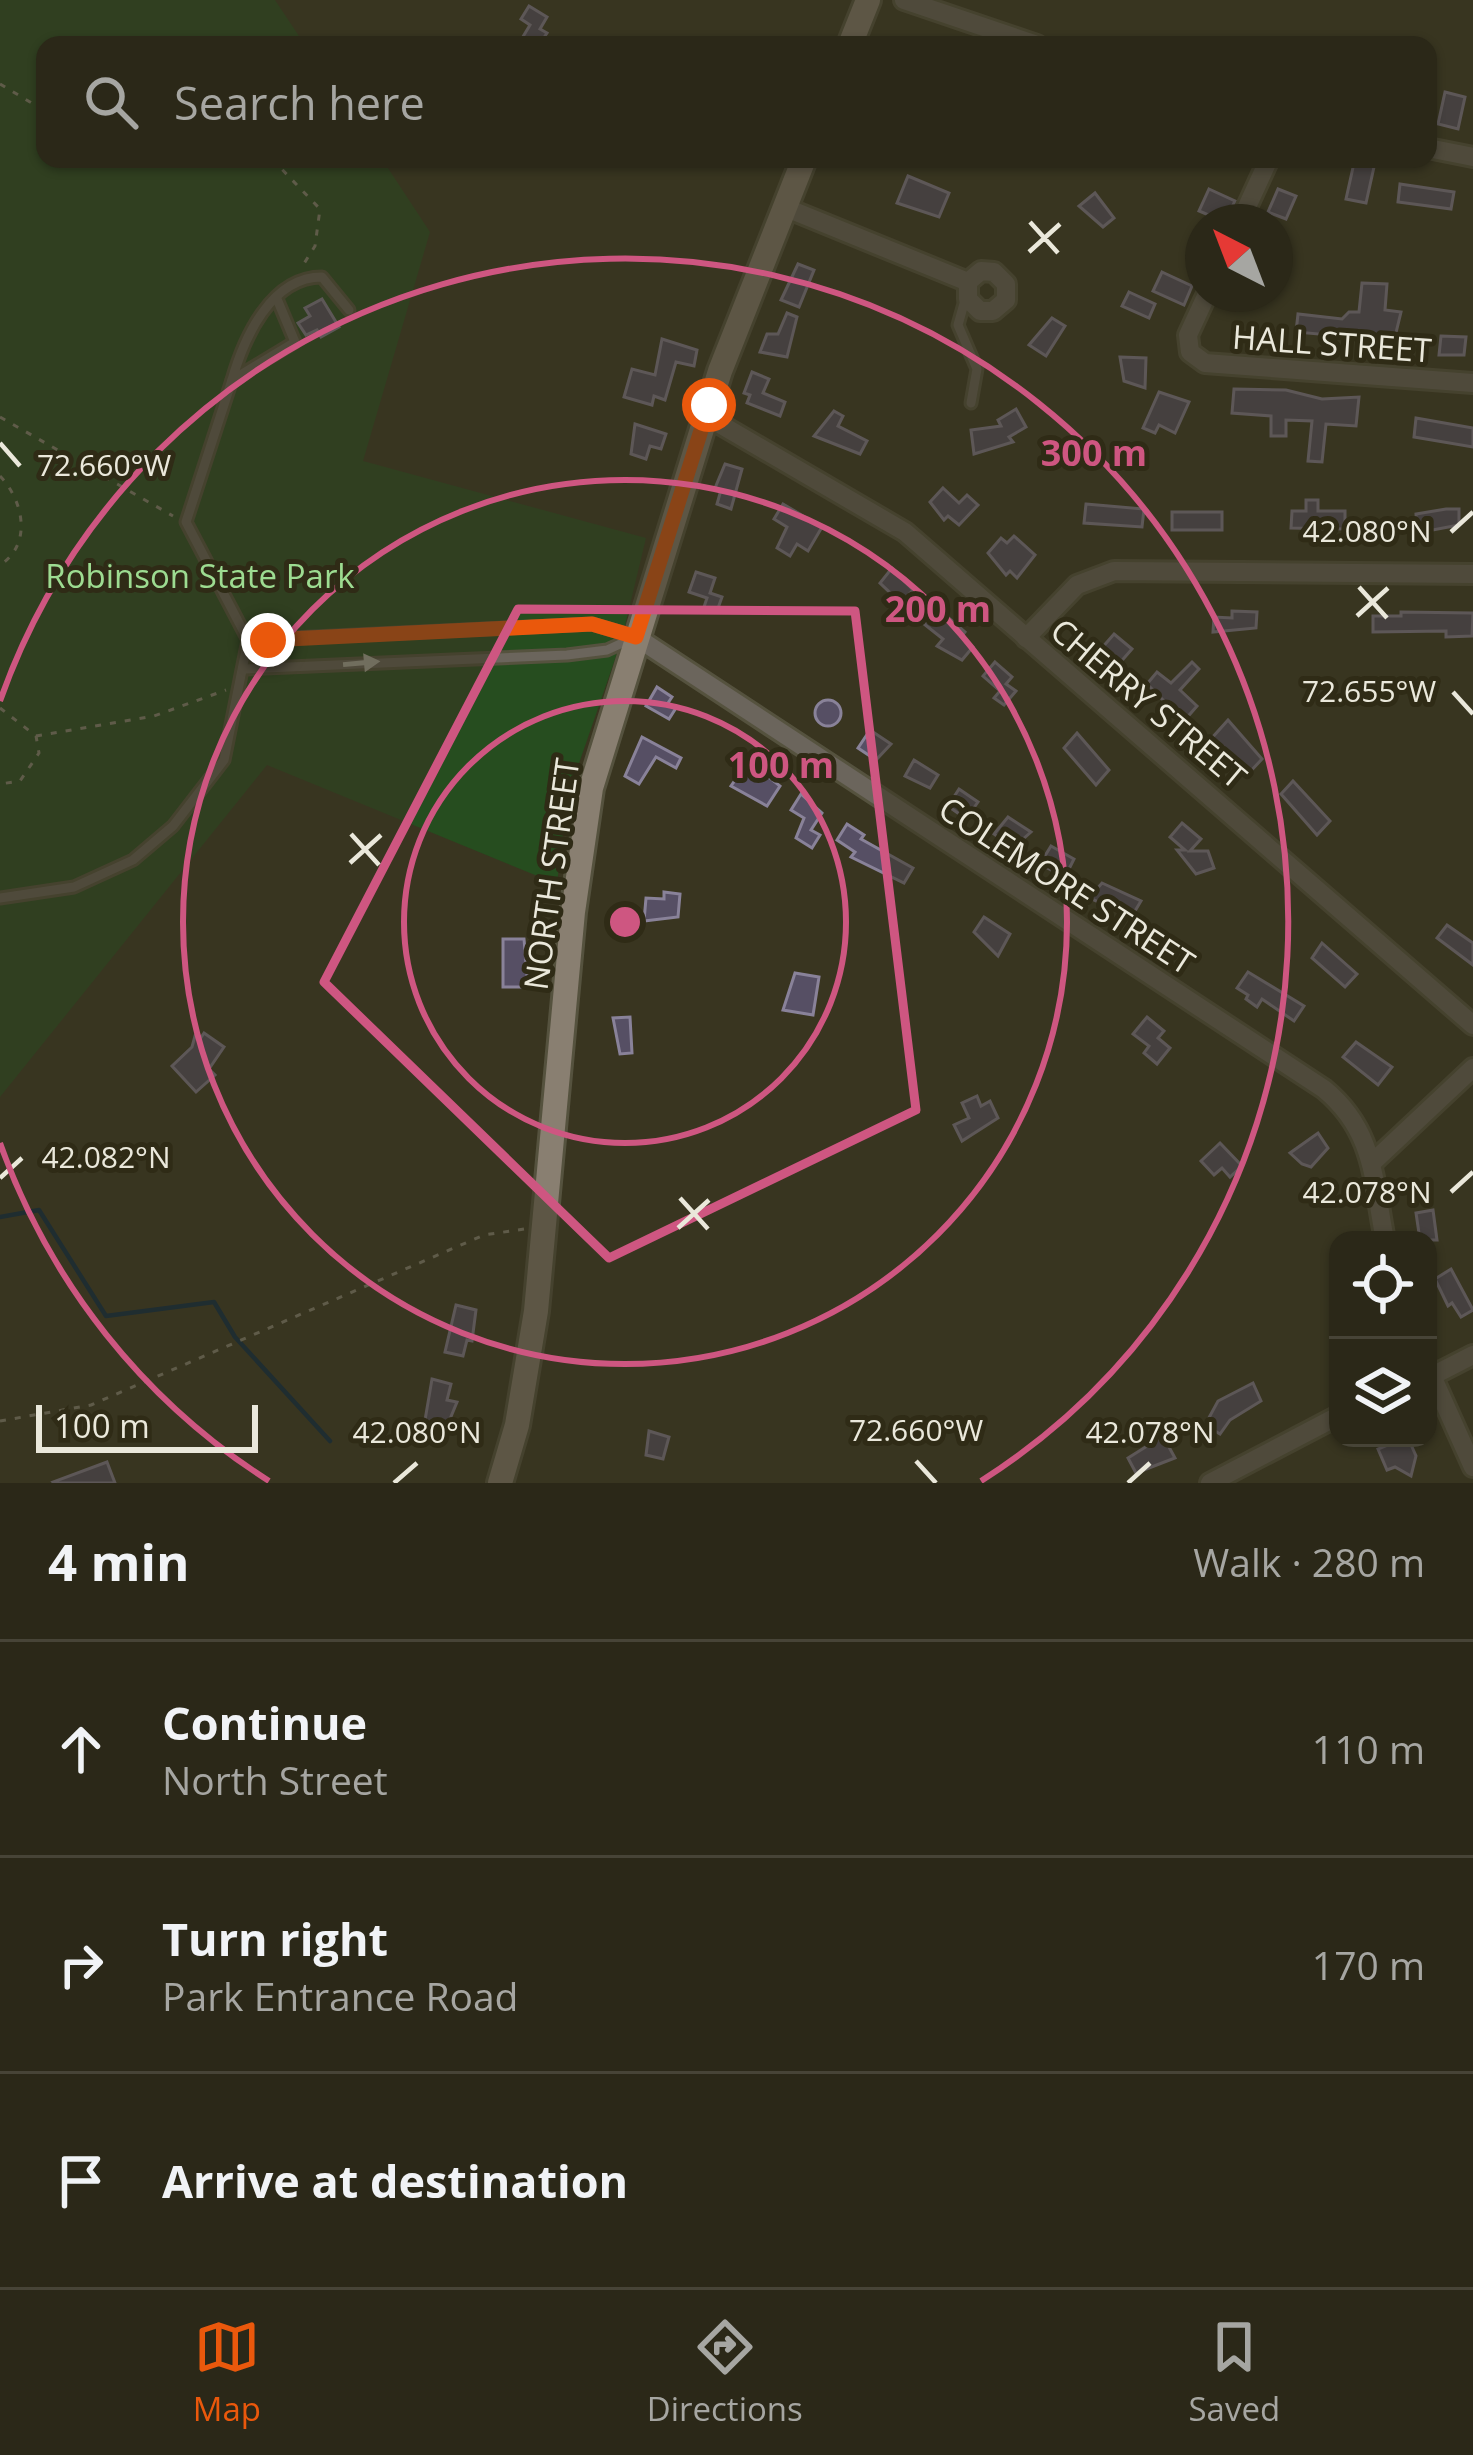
<!DOCTYPE html>
<meta charset="utf-8">
<style>
:root{--surface:#2b2818;--page:#373425;--text:#f1f3f6;--muted:#a6a6a2;--line:#474437;--accent:#ea580c}
body{margin:0;font-family:"Open Sans",sans-serif;background:var(--page);color:var(--text)}
.controls{position:absolute;right:36px;bottom:36px;display:grid;overflow:hidden;border-radius:24px;box-shadow:0 3px 9px #0004}
.controls button{width:108px;height:108px;display:grid;place-items:center;padding:0;border:0;border-bottom:3px solid var(--line);background:var(--surface);color:var(--text);font:60px sans-serif}
.compass{position:absolute;left:1185px;top:204px;width:108px;height:108px;border-radius:50%;background:var(--surface);box-shadow:0 3px 9px #0004;rotate:318deg}
.scale{position:absolute;left:36px;bottom:30px;width:222px;box-sizing:border-box;padding-left:12px;border:6px solid #eae8db;border-top:0;font-size:33px;line-height:42px;white-space:nowrap;color:#eae8db;-webkit-text-stroke:9px #2f2b16;paint-order:stroke}
.stop{position:absolute;width:36px;height:36px;margin:-27px;border:9px solid #ea580c;border-radius:50%;background:#fff}
.stop.end{background:#ea580c;border-color:#fff;box-shadow:0 3px 12px #0008}
.list{margin:0;padding:0;list-style:none}
h2{display:flex;justify-content:space-between;align-items:center;height:156px;margin:0;padding:0 48px;font-size:51px}
h2 small{font-size:39px;font-weight:400;color:var(--muted)}
.list li{display:grid;grid-template-columns:78px 1fr auto;gap:36px;align-items:center;box-sizing:border-box;height:216px;padding:0 48px;border-top:3px solid var(--line)}
.list b{display:block;font-size:45px;white-space:nowrap}
.list p{margin:0;font-size:39px;white-space:nowrap;color:var(--muted)}
.list em{font-size:39px;font-style:normal;color:var(--muted)}
.icon{flex:none;width:66px;height:66px;fill:none;stroke:currentColor;stroke-width:2;stroke-linecap:round;stroke-linejoin:round}
.map{position:relative;flex:none;width:1473px;height:1483px;overflow:hidden}
.search{position:absolute;background:var(--surface);box-shadow:0 3px 9px #0004;left:36px;right:36px;top:36px;height:132px;display:flex;align-items:center;gap:30px;box-sizing:border-box;padding:0 42px;border-radius:24px;color:var(--muted);font-size:45px}
.sheet{height:804px;background:var(--surface)}
nav{display:flex;justify-content:space-around;align-items:center;box-sizing:border-box;height:168px;border-top:3px solid var(--line);background:var(--surface);font-size:33px;color:var(--muted)}
nav a{display:grid;justify-items:center;gap:6px}
nav .on{color:var(--accent)}
.map>svg:first-child{display:block}
</style>
<div class="map">
<svg width="1473" height="1483" viewBox="0 0 1473 1483">
<rect width="100%" height="100%" fill="#393520"/>
<!-- green -->
<polygon fill="#264d1f" points="0,0 275,0 305,45 45,45 45,159 382,159 430,232 363,461 646,538 621,642 567,798 557,884 267,765 0,1097"/>
<g fill="none" stroke-linecap="round" stroke-linejoin="round">
<!-- stream -->
<polyline stroke="#002444" stroke-width="4.5" points="0,1217 39,1210 106,1316 214,1302 235,1337 330,1441"/>
</g>
<!-- building -->
<g fill="#564f64" stroke="#898299" stroke-width="3">
<polygon points="529,6 547,17 540,29 547,33 539,45 518,45 530,25 521,19"/>
<polygon points="1445,92 1465,97 1458,129 1438,124"/>
<polygon points="1354,163 1374,167 1366,203 1346,199"/>
<polygon points="908,176 949,193 939,217 897,203"/>
<polygon points="1400,184 1454,192 1451,209 1398,202"/>
<polygon points="1209,189 1235,201 1225,222 1199,211"/>
<polygon points="1278,189 1296,196 1286,219 1268,212"/>
<polygon points="1095,193 1114,218 1103,227 1079,206"/>
<polygon points="798,264 814,270 799,307 781,300"/>
<polygon points="1162,272 1192,286 1184,305 1153,291"/>
<polygon points="1362,283 1387,284 1385,310 1401,312 1394,341 1296,332 1298,314 1342,319 1349,312 1359,312"/>
<polygon points="1129,292 1155,304 1149,318 1122,306"/>
<polygon points="322,299 339,327 321,337 317,330 306,335 298,323 310,316 305,308"/>
<polygon points="787,313 797,317 787,357 760,352 767,334 778,334"/>
<polygon points="1052,318 1065,326 1046,356 1029,345"/>
<polygon points="1441,336 1466,337 1464,355 1439,355"/>
<polygon points="662,339 697,350 694,366 676,362 665,400 654,396 652,405 624,397 632,369 655,375"/>
<polygon points="1120,357 1146,358 1145,388 1124,381"/>
<polygon points="752,372 769,379 763,393 785,402 780,416 747,403 750,395 744,393"/>
<polygon points="1234,389 1286,390 1322,399 1359,397 1356,426 1326,424 1322,462 1308,461 1312,421 1286,420 1286,436 1271,436 1271,416 1232,413"/>
<polygon points="1159,392 1189,402 1175,433 1159,425 1155,433 1143,428"/>
<polygon points="1016,409 1026,427 1009,437 1013,442 974,454 971,430 1001,426 998,420"/>
<polygon points="834,411 843,416 838,426 867,441 860,454 814,436"/>
<polygon points="1416,418 1473,428 1473,447 1414,437"/>
<polygon points="635,424 666,434 661,449 650,446 646,459 631,454"/>
<polygon points="725,464 742,469 731,509 717,504 721,490 715,488"/>
<polygon points="943,488 959,503 967,495 978,505 959,525 948,516 944,520 930,502"/>
<polygon points="1306,500 1318,500 1318,511 1345,511 1345,529 1291,528 1292,511 1306,511"/>
<polygon points="783,504 822,527 808,551 797,544 790,556 777,548 787,527 774,519"/>
<polygon points="1086,504 1144,509 1142,527 1084,523"/>
<polygon points="1446,509 1459,509 1459,525 1417,533 1416,514"/>
<rect x="1172" y="512" width="50" height="18"/>
<polygon points="1014,536 1035,555 1017,578 1010,571 1006,575 988,553 1001,538 1007,543"/>
<polygon points="892,568 913,590 901,603 880,583"/>
<polygon points="696,572 715,578 710,593 722,597 717,611 704,607 707,598 689,592"/>
<polygon points="937,608 965,632 961,637 973,647 962,660 937,646 943,639 924,624"/>
<polygon points="1232,611 1257,612 1256,628 1213,632 1214,617 1232,618"/>
<polygon points="1401,612 1473,613 1472,636 1446,637 1446,631 1373,632 1373,616 1401,616"/>
<polygon points="1114,634 1132,649 1118,665 1101,649"/>
<polygon points="995,662 1012,677 1006,684 1016,691 1004,705 994,698 1000,691 983,676"/>
<polygon points="1192,662 1199,669 1180,690 1197,706 1184,721 1147,684 1157,672 1171,683"/>
<polygon points="657,687 672,697 668,703 676,708 669,719 646,706"/>
<circle cx="828" cy="713" r="13"/>
<polygon points="1228,720 1262,759 1249,773 1211,739"/>
<polygon points="870,730 891,744 876,760 858,748"/>
<polygon points="1077,733 1109,770 1096,785 1064,748"/>
<polygon points="642,737 681,758 676,768 656,757 639,784 625,776"/>
<polygon points="914,760 938,775 930,788 905,776"/>
<polygon points="745,766 752,770 755,766 780,786 767,806 731,786"/>
<polygon points="1293,781 1330,821 1317,835 1281,794"/>
<polygon points="959,789 978,802 966,819 948,806"/>
<polygon points="801,794 822,813 811,830 820,835 812,848 796,838 804,818 791,810"/>
<polygon points="1008,817 1031,832 1013,848 994,834"/>
<polygon points="1182,823 1201,839 1190,851 1208,851 1214,868 1196,874 1177,850 1185,850 1170,837"/>
<polygon points="847,824 864,835 861,839 913,868 904,883 851,857 855,852 837,840"/>
<polygon points="1051,846 1074,859 1067,873 1060,875 1040,864"/>
<polygon points="1102,883 1141,901 1132,916 1089,898"/>
<polygon points="664,892 680,894 678,917 644,921 646,898 664,899"/>
<polygon points="984,917 1010,934 998,956 974,932"/>
<polygon points="1447,925 1473,943 1473,965 1437,938"/>
<polygon points="503,939 524,939 528,987 503,987"/>
<polygon points="1322,943 1357,974 1345,987 1312,958"/>
<polygon points="1248,972 1304,1006 1294,1021 1262,999 1257,1007 1246,999 1248,995 1237,988"/>
<polygon points="795,973 819,977 813,1015 783,1010"/>
<polygon points="630,1017 632,1053 620,1054 613,1018"/>
<polygon points="1147,1017 1164,1031 1158,1038 1170,1048 1157,1064 1144,1053 1149,1046 1133,1034"/>
<polygon points="204,1033 224,1047 209,1069 215,1075 196,1092 172,1066 192,1047 195,1036 200,1039"/>
<polygon points="1356,1042 1392,1067 1378,1085 1343,1057"/>
<polygon points="977,1096 981,1106 990,1101 998,1118 962,1141 954,1125 969,1118 962,1103"/>
<polygon points="1318,1133 1328,1148 1311,1167 1302,1164 1290,1153"/>
<polygon points="1220,1143 1242,1166 1230,1177 1222,1168 1214,1175 1201,1161"/>
<polygon points="1433,1210 1437,1240 1420,1240 1416,1213"/>
<polygon points="1451,1269 1473,1310 1461,1317 1452,1303 1448,1306 1435,1279"/>
<polygon points="456,1305 476,1310 472,1341 467,1340 463,1356 445,1352"/>
<polygon points="432,1379 451,1384 447,1400 457,1402 445,1431 424,1426"/>
<polygon points="1253,1383 1261,1401 1230,1420 1220,1434 1205,1425 1218,1401"/>
<polygon points="649,1431 669,1437 663,1459 646,1455"/>
<polygon points="1163,1436 1175,1458 1136,1473 1128,1458"/>
<polygon points="1393,1438 1408,1438 1416,1456 1411,1476 1395,1467 1387,1470 1378,1449 1395,1442"/>
<polygon points="107,1462 115,1483 54,1483 53,1482"/>
</g>
<g fill="none" stroke-linecap="round" stroke-linejoin="round">
<!-- lane casing -->
<g stroke="#55523e" stroke-width="15">
<g id="lane">
<polyline points="965,300 958,325 977,369 971,403"/>
<path d="M232 380C244 338 271 277 322 277L349 310"/>
<polyline points="248,640 592,624 636,637"/>
<polyline points="245,669 567,655 607,650 631,639"/>
<polyline points="0,898 74,887 133,860 173,826 224,760 248,640 186,522 232,380 295,342 277,299"/>
</g>
</g>
<!-- street casing -->
<g stroke="#55523e" stroke-width="24">
<g id="street">
<polyline points="904,0 1037,45"/>
<polyline points="1428,148 1473,157"/>
<polyline points="784,207 968,282 968,299 980,311 993,311 1006,300 1006,284 994,272 981,271 968,282"/>
<polyline points="1240,222 1269,159"/>
<polyline points="1207,294 1188,335 1190,352 1205,363 1473,383"/>
<polyline points="706,416 905,532 1473,1025"/>
<path d="M636 637 1324 1089C1375 1131 1373 1180 1385 1240"/>
<polyline points="1026,638 1077,585 1114,571 1473,574"/>
<polyline points="1373,1162 1473,1068"/>
<polyline points="1428,1367 1473,1467"/>
<polyline points="1432,1376 1473,1355"/>
<polyline points="1210,1483 1338,1416"/>
</g>
</g>
<!-- secondary casing -->
<g stroke="#55523e" stroke-width="30">
<g id="secondary">
<polyline points="850,45 868,0"/>
<polyline points="500,1483 517,1425 536,1311 573,912 591,788 720,371 804,159"/>
</g>
</g>
<!-- path -->
<g stroke="#8e8b7a" stroke-width="3" stroke-dasharray="6 9" stroke-linecap="butt">
<polyline points="0,84 45,111"/>
<polyline points="272,159 320,209 315,246 300,270"/>
<polyline points="0,417 173,516"/>
<path d="M0 476C23 500 33 544 0 565"/>
<polyline points="0,708 36,736 39,753 20,781 0,784"/>
<polyline points="36,736 154,716 226,690"/>
<polyline points="0,1421 91,1405 484,1235 524,1229"/>
</g>
<!-- lane -->
<use href="#lane" stroke="#6b655c" stroke-width="9"/>
<!-- street -->
<use href="#street" stroke="#6b655c" stroke-width="18"/>
<!-- secondary -->
<use href="#secondary" stroke="#897f71" stroke-width="24"/>
</g>
<!-- one-way arrows -->
<defs><path id="oneway-solid" d="M-6-.8H1V-3.2L6.5 0L1 3.2V.8H-6Z" transform="scale(3)"/></defs>
<use fill="#b7b4a8" href="#oneway-solid" transform="translate(361 663) rotate(-5)"/>
<g fill="none" stroke-linecap="round" stroke-linejoin="round">
<!-- route -->
<polyline stroke="#ea580c" stroke-width="15" points="268,640 592,624 636,637 709,405"/>
</g>
<!-- marked area -->
<path d="M0 0H1473V1483H0ZM518 609 855 611 916 1110 609 1258 324 982Z" fill="#393520" fill-opacity=".55" fill-rule="evenodd"/>
<path fill="none" stroke="#ce5681" stroke-width="9" stroke-linejoin="round" d="M518 609 855 611 916 1110 609 1258 324 982Z"/>
<!-- ticks -->
<path fill="none" stroke="#eae8db" stroke-width="4.5" d="M1030 222 1058 253M1029 252 1060 224M0 443 20 466M1451 532 1473 512M1359 587 1387 618M1357 616 1388 588M1453 692 1473 714M351 834 379 865M350 863 381 835M0 1178 22 1158M1451 1192 1473 1172M680 1198 708 1229M678 1228 709 1200M916 1461 936 1483M394 1483 417 1463M1128 1483 1150 1463"/>
<!-- distance rings -->
<g fill="none" stroke="#ce5681" stroke-width="6">
<circle cx="625" cy="922" r="221"/>
<circle cx="625" cy="922" r="442"/>
<path d="M269 1481A663 663 0 0 1 0 1143M0 701A663 663 0 1 1 981 1481"/>
</g>
<g text-anchor="middle" dominant-baseline="central" stroke-width="10" stroke-linejoin="round" paint-order="stroke">
<!-- street labels -->
<g font-size="33" fill="#eae8db" stroke="#2f2b16">
<text transform="translate(1332 343) rotate(4)">HALL STREET</text>
<text transform="translate(1149 703) rotate(40)">CHERRY STREET</text>
<text transform="translate(551 874) rotate(-82)">NORTH STREET</text>
<text transform="translate(1067 885) rotate(33)">COLEMORE STREET</text>
</g>
<!-- park labels -->
<g font-size="33" fill="#9ddc91" stroke="#2f2b16">
<text x="200" y="575">Robinson State Park</text>
</g>
</g>
<g font-size="30" text-anchor="middle" fill="#eae8db" stroke="#2f2b16" stroke-width="10" stroke-linejoin="round" paint-order="stroke">
<text x="104" y="476">72.660°W</text>
<text x="1367" y="542">42.080°N</text>
<text x="1369" y="702">72.655°W</text>
<text x="106" y="1168">42.082°N</text>
<text x="1367" y="1203">42.078°N</text>
<text x="916" y="1441">72.660°W</text>
<text x="417" y="1443">42.080°N</text>
<text x="1150" y="1443">42.078°N</text>
</g>
<circle cx="625" cy="922" r="18" fill="#ce5681" stroke="#2f2b16" stroke-width="6"/>
<g font-size="36" text-anchor="middle" font-weight="bold" fill="#ce5681" stroke="#2f2b16" stroke-width="10" stroke-linejoin="round" paint-order="stroke">
<text x="1094" y="466">300 m</text>
<text x="938" y="622">200 m</text>
<text x="781" y="778">100 m</text>
</g>
</svg>
<div class="controls">
<button><svg class="icon" aria-label="locate" viewBox="0 0 24 24"><circle cx="12" cy="12" r="6"/><path d="M12 2v4M12 18v4M2 12h4M18 12h4"/></svg></button>
<button><svg class="icon" aria-label="layers" viewBox="0 0 24 24"><path d="M12 4l9 5-9 5-9-5zM3 14l9 5 9-5"/></svg></button>
</div>
<svg class="compass" viewBox="-18 -18 36 36"><path d="M0-13l5 13h-10z" fill="#e53935"/><path d="M0 13l5-13h-10z" fill="#a6a6a2"/></svg>
<div class="scale">100 m</div>
<div class="stop" style="left:709px;top:405px"></div>
<div class="stop end" style="left:268px;top:640px"></div>
<div class="search"><svg class="icon" aria-label="search" viewBox="0 0 24 24"><circle cx="10" cy="10" r="6"/><path d="M15 15l6 6"/></svg>Search here</div>
</div>
<section class="sheet">
<h2>4 min<small>Walk · 280 m</small></h2>
<ul class="list">
<li><svg class="icon" aria-label="ahead" viewBox="0 0 24 24"><path d="M12 20V5M6 11l6-6 6 6"/></svg><div><b>Continue</b><p>North Street</p></div><em>110 m</em></li>
<li><svg class="icon" aria-label="right" viewBox="0 0 24 24"><path d="M7 20v-9h11M14 6l5 5-5 5"/></svg><div><b>Turn right</b><p>Park Entrance Road</p></div><em>170 m</em></li>
<li><svg class="icon" aria-label="arrive" viewBox="0 0 24 24"><path d="M6 21V4h12l-3 4 3 4H6"/></svg><div><b>Arrive at destination</b></div></li>
</ul>
</section>
<nav>
<a class="on"><svg class="icon" aria-label="map" viewBox="0 0 24 24"><path d="M3 6l6-2 6 2 6-2v14l-6 2-6-2-6 2zM9 4v14M15 6v14"/></svg>Map</a>
<a><svg class="icon" aria-label="directions" viewBox="0 0 24 24"><path d="M12 3l9 9-9 9-9-9zM9 14v-3h6M13 9l2 2-2 2"/></svg>Directions</a>
<a><svg class="icon" aria-label="saved" viewBox="0 0 24 24"><path d="M7 4h10v16l-5-4-5 4z"/></svg>Saved</a>
</nav>
